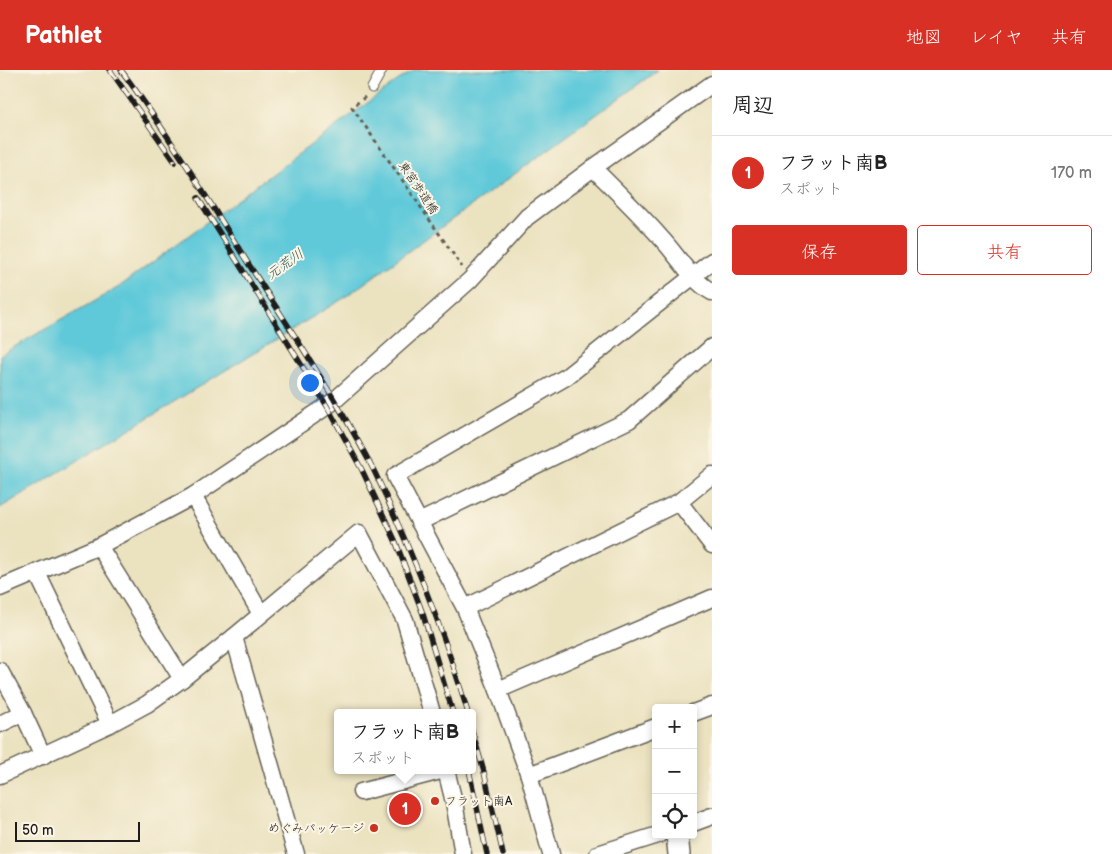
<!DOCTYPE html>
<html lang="ja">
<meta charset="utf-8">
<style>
:root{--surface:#fff;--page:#f6f6f6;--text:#222;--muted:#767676;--line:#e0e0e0;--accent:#d93025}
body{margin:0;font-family:"Balsamiq Sans","Klee One",sans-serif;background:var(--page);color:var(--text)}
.controls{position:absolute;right:15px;bottom:15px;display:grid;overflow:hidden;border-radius:5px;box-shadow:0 2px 8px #0003}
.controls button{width:45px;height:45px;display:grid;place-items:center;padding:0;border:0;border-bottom:1px solid var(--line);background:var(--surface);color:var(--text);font:25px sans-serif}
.scale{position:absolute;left:15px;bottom:12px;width:125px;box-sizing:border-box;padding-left:5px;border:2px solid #1c1c1c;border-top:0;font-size:14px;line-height:18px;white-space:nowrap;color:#1c1c1c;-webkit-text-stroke:4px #fcf5e5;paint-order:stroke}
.you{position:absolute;left:309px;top:312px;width:18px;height:18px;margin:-12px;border:4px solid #fff;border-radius:50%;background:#1a73e8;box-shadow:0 0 0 8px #1a73e833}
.badge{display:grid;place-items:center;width:32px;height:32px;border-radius:50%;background:var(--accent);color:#fff;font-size:16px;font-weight:700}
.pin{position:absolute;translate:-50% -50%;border:2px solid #fff;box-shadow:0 1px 5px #0006}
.popup{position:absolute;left:334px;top:639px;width:142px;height:65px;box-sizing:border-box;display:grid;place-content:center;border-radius:5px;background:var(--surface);filter:drop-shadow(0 1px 4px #0005);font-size:16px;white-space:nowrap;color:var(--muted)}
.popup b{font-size:19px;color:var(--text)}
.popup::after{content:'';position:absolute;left:50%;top:100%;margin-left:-10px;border:10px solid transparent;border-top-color:var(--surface)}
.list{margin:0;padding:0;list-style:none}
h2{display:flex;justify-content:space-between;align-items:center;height:65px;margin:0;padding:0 20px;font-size:21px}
h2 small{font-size:16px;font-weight:400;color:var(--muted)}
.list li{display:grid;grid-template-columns:32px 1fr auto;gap:15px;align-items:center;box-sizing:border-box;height:75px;padding:0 20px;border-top:1px solid var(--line)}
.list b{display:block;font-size:19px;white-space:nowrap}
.list p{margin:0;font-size:16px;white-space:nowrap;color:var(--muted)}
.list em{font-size:16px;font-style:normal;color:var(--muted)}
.actions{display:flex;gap:10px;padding:15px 20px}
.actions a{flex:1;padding:11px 0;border:1px solid var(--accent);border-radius:5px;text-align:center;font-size:18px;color:var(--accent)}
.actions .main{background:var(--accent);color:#fff}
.icon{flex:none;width:28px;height:28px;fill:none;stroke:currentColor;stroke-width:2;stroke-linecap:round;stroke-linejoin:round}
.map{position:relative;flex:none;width:712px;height:784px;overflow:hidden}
header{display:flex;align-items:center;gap:30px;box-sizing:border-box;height:70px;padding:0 25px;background:var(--accent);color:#fff}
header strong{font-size:24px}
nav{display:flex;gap:28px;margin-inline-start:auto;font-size:18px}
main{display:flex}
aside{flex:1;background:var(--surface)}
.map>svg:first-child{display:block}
</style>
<header>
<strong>Pathlet</strong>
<nav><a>地図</a><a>レイヤ</a><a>共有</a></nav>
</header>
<main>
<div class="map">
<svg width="712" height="784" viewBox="0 0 712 784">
<rect width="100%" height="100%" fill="#fcf5e5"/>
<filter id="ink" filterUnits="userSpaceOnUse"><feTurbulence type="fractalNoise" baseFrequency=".02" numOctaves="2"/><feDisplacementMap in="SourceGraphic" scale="10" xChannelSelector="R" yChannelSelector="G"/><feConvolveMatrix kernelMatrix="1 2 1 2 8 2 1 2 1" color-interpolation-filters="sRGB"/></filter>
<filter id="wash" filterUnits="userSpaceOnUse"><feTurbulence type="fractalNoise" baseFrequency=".0096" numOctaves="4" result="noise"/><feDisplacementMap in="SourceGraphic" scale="20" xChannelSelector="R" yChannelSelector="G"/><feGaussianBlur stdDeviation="1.12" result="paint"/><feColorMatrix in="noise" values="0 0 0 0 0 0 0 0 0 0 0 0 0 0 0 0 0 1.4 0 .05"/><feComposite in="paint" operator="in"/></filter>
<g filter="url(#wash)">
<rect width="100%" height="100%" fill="#ebe2c0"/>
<!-- water -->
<polygon fill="#5fc9d9" stroke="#3e727a" points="415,0 658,0 344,228 0,438 0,285 119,217 397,11"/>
</g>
<g filter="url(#ink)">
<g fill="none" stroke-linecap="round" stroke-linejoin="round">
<!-- service casing -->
<g stroke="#646155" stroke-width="11">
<polyline id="service" points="372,18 382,0"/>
</g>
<!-- minor casing -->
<g stroke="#646155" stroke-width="19">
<g id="minor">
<path d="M593 98C616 121 640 144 661 168 678 186 691 210 712 222"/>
<polyline points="193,426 261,544"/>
<polyline points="679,432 712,475"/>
<polyline points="419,452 629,350 712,277"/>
<polyline points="99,476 182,609"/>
<polyline points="37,503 110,654"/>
<polyline points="0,518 99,476 193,426 327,336 335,330 470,210 527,147 593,98 712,14"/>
<polyline points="465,538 679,432 712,405"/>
<polyline points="234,567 296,784"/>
<polyline points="0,601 23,643 43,686"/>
<polyline points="498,620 712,528"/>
<polyline points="693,643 712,636"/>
<polyline points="0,654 23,643"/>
<polyline points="446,700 454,732 463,784"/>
<polyline points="0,705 110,654 147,634 182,609 234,567 359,463 405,550 432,643"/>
<polyline points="529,705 656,657"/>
<polyline points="361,722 444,700"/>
<polyline points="693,753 712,746"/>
<polyline points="551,784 529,705 498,620 465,538 395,406 566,307 712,191"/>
<polyline points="598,784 658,765"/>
</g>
</g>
<!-- tertiary casing -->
<g stroke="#646155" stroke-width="24">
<polyline id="tertiary" points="677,765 679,784"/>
</g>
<!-- path -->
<polyline stroke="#646155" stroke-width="3" stroke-dasharray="4 4" stroke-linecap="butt" points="365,27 352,37 462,197"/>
<!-- service -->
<use href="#service" stroke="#fff" stroke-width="9"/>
<!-- minor -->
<use href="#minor" stroke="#fff" stroke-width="16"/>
<!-- tertiary -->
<use href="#tertiary" stroke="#fff" stroke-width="21"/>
<!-- rail casing -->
<g stroke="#1c1c1c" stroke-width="5.5">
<g id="rail">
<polyline points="110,0 175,92"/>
<path d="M121 0C166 61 206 126 246 190 289 257 333 323 370 393 379 410 386 427 394 445 423 509 448 575 468 643"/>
<polyline points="198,128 327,336 362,400 395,470 423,544 453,643"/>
<polyline points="472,660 484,702 503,784"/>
<polyline points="469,700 487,784"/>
</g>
</g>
<!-- rail -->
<use href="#rail" stroke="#fcf5e5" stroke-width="4" stroke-dasharray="11" stroke-linecap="butt"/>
</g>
</g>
<!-- markers -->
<g fill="#c8321e" stroke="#fcf5e5" stroke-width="2">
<circle cx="435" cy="731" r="5"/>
<circle cx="374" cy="758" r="5"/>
</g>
<g text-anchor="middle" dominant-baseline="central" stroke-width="4" stroke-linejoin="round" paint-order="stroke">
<!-- street labels -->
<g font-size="12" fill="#1c1c1c" stroke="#fcf5e5">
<text transform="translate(418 118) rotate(56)">東宮歩道橋</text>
</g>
<!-- poi labels -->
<g font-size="12" fill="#1c1c1c" stroke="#fcf5e5" text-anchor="start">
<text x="445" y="731">フラット南A</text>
<text x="364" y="758" text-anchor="end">めぐみパッケージ</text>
</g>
<!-- water labels -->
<g font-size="14" font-style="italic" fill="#33595e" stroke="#fcf5e5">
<text transform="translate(285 194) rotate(-35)">元荒川</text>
</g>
</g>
</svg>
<div class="controls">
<button>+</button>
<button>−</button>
<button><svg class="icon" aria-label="locate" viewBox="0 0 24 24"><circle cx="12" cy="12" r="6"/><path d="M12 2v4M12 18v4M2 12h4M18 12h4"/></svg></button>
</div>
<div class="scale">50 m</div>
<div class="you"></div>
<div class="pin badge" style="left:405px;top:739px">1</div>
<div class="popup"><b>フラット南B</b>スポット</div>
</div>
<aside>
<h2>周辺<small></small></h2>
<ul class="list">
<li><span class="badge">1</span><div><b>フラット南B</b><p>スポット</p></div><em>170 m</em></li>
</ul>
<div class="actions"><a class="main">保存</a><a>共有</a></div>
</aside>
</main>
